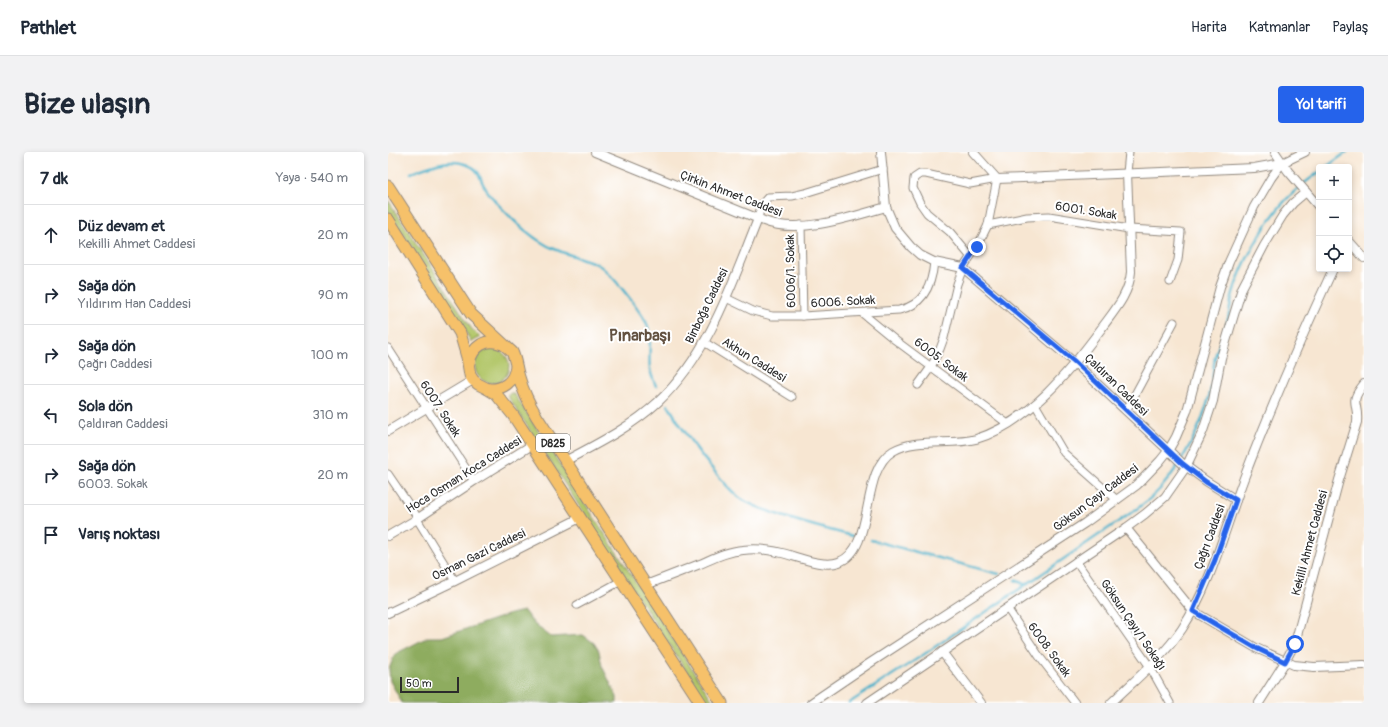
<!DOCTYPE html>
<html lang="tr">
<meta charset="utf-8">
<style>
:root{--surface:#fff;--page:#f2f2f3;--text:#1f2937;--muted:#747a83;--line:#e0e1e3;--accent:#2563eb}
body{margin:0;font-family:Pangolin,sans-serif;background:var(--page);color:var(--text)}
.controls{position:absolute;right:12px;top:12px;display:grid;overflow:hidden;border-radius:4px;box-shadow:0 2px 6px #0003}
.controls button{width:36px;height:36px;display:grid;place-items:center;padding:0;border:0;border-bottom:1px solid var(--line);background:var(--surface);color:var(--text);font:20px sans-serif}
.scale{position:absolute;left:12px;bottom:10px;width:59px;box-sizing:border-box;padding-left:4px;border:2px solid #2b2b2b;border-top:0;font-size:11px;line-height:14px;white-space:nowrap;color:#2b2b2b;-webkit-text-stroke:3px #fff;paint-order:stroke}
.stop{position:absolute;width:12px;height:12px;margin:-9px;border:3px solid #2563eb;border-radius:50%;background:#fff}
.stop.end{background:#2563eb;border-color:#fff;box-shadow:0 1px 4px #0008}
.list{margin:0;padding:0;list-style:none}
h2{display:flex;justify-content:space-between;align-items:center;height:52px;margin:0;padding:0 16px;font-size:17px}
h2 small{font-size:13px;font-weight:400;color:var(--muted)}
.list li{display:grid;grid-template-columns:26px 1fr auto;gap:12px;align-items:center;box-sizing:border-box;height:60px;padding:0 16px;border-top:1px solid var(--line)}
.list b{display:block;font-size:15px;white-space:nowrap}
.list p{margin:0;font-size:13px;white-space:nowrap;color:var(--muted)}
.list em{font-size:13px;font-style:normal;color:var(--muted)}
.icon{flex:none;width:22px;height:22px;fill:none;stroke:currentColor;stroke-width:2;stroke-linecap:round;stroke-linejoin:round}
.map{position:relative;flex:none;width:976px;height:551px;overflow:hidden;border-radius:4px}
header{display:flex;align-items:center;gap:24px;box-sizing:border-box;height:56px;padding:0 20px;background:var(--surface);border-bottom:1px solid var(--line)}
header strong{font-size:19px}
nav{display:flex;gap:22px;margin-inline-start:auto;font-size:14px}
.intro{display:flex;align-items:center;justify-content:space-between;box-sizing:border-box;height:96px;padding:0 24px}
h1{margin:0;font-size:28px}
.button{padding:10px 18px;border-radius:4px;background:var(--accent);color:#fff;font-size:14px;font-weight:700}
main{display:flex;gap:24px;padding:0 24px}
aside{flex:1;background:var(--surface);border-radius:4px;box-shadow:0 2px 6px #0003}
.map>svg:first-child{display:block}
</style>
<header>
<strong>Pathlet</strong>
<nav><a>Harita</a><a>Katmanlar</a><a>Paylaş</a></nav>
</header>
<div class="intro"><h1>Bize ulaşın</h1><a class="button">Yol tarifi</a></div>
<main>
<aside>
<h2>7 dk<small>Yaya · 540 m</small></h2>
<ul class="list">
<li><svg class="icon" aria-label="ahead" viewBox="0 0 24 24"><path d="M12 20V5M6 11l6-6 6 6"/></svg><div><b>Düz devam et</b><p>Kekilli Ahmet Caddesi</p></div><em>20 m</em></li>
<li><svg class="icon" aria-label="right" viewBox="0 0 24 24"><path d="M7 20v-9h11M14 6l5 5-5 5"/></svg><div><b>Sağa dön</b><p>Yıldırım Han Caddesi</p></div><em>90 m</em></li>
<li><svg class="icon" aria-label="right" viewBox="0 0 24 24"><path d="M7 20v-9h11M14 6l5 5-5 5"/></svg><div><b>Sağa dön</b><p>Çağrı Caddesi</p></div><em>100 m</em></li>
<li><svg class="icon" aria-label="left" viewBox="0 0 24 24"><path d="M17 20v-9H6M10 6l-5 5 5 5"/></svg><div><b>Sola dön</b><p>Çaldıran Caddesi</p></div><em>310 m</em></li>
<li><svg class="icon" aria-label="right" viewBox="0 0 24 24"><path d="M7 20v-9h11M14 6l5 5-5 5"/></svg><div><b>Sağa dön</b><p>6003. Sokak</p></div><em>20 m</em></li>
<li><svg class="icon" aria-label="arrive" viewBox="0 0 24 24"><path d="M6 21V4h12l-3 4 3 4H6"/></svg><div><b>Varış noktası</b></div></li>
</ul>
</aside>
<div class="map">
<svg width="976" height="551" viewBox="0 0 976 551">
<rect width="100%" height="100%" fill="#fff"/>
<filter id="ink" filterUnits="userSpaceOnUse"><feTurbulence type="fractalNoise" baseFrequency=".025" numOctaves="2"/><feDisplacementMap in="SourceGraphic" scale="8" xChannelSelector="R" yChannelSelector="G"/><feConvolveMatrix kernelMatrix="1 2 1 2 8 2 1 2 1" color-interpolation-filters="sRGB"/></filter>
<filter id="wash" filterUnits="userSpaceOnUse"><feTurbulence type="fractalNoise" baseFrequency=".012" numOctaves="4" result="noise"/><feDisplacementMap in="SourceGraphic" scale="16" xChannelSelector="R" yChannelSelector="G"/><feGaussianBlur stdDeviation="0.9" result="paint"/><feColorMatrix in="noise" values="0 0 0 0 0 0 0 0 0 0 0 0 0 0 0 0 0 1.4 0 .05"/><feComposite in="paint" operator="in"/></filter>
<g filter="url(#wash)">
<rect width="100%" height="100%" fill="#f7e6d2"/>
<!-- green -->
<g fill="#b3c76b" stroke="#6f794b">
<polygon points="0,48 83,176 92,185 83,190 75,174 0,58"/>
<circle cx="104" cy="214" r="17"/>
<polygon points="123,241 127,243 326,551 319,551 121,246 121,242"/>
</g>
<!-- forest -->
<polygon fill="#8eac5f" stroke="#5c6c45" points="136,459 146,472 163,485 195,483 206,491 211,499 214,514 229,545 229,551 14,551 2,529 1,517 7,502 40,485 54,485 122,462"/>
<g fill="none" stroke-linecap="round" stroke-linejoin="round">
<!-- stream -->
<g stroke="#4cb2cb" stroke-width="2.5">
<polyline points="938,15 959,0"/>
<path d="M23 21C42 14 63 4 84 15 91 18 92 26 95 32 103 47 121 64 133 75 144 84 155 93 169 98 182 104 196 106 209 112 223 120 249 155 258 170 265 183 260 203 262 217 263 224 266 229 268 234"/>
<path d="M280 253C294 277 308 298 327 320 335 329 342 339 352 346 365 355 380 359 394 364 418 372 441 378 465 384"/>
<polyline points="483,388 611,422"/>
<polyline points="627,428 638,433"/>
<path d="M461 551 535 503 737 365C749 357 762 348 772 337 794 312 815 273 822 241 825 229 825 217 827 205 830 193 836 183 839 171 842 160 842 149 846 138 855 109 882 61 905 41 913 33 922 27 931 20"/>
</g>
</g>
</g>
<g filter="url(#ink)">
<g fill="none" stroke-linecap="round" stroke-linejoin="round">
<!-- minor casing -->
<g stroke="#91887e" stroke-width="9">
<g id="minor">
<polyline points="739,21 741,0"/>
<polyline points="370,67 373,53 380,45 404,44 417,41 495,17"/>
<polyline points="413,73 415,164"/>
<polyline points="600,73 639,65 661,64 741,77 793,80 790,108 782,130"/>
<path d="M338 146 365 159 384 164H415L511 158C536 153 544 133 546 110"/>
<polyline points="474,161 507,188 620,272"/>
<polyline points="316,190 404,245"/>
<polyline points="0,196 86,329"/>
<polyline points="530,233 543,215 552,197 556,186 569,132 575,116 589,95 600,73 609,27 582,32 538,22 532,22 526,26 525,36 532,51 539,61 562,80 582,104"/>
<polyline points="647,252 676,301 729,348"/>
<polyline points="738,259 786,170"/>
<polyline points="0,322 30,366"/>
<polyline points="29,367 67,429"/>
<polyline points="688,409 762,515 782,551"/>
<polyline points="189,453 233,429"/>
<polyline points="619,456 651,504 687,551"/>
</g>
</g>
<!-- tertiary casing -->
<g stroke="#91887e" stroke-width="10">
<g id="tertiary">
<path d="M207 0 376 69C410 83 464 65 498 55"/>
<polyline points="493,0 498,55 507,76 523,95 532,103 546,110 575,116 687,211 795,312 818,329 848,348"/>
<polyline points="585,0 609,27 866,16 894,11 917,0"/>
<polyline points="887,0 900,19 931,55"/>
<polyline points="961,89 976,106"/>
<polyline points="0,279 85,228"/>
<path d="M177 309C209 292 243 275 270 250 322 201 344 131 370 67"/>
<polyline points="738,376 805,459 868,496 906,513 926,515 976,513"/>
<polyline points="0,384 29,367 86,329 144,293"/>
<path d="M258 433C276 426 294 419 312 412 326 406 340 399 355 398 368 396 382 398 394 401 410 405 436 416 451 410 488 396 471 319 505 299 529 285 563 294 588 287 640 271 682 219 713 177 726 159 741 143 743 120L739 21"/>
<polyline points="0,461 67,429 192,366"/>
<polyline points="554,500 593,551"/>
<polyline points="423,551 479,513 697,371 749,333 772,309 780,299 788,285 799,259 832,135 841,110 866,55 883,26 894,11"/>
<polyline points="479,551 738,376 757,362 777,345 798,315 815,279 825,249 833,206 854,136 876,94 895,63 905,51 918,40"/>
<path d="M723 551C748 527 775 505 794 477 824 431 837 376 856 326 883 255 913 186 945 117"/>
<path d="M871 551 897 510 907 491 951 328 969 270C971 250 960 252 976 232"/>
</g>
</g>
<!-- trunk casing -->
<g stroke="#91887e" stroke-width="13">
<g id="trunk">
<path d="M0 34 83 162 124 200C128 208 128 216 131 225 135 239 141 252 149 265L334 551"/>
<polyline points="0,67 72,181 79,205 82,223 85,228 90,232 100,237 108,242 125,263 313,551"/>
<path d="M81 211C84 195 98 185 114 192"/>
<path d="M100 237C115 238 126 230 128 215"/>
</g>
</g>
<!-- minor -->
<use href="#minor" stroke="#fff" stroke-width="7"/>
<!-- tertiary -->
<use href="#tertiary" stroke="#fff" stroke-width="8"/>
<!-- trunk -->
<use href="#trunk" stroke="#f6c16b" stroke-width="11"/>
</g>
</g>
<g fill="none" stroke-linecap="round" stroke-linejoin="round" filter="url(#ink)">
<!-- route -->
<polyline stroke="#2563eb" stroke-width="5" points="589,95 575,116 687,210 795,312 818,330 848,348 827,408 805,459 868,496 897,510 907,492"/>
</g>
<g text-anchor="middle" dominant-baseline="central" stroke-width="4" stroke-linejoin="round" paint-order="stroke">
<!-- shield labels -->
<rect fill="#fff" stroke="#6b6b6b" stroke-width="1" x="148" y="282" width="34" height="18" rx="3"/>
<g font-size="11" font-weight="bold" fill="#2b2b2b">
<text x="165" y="291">D825</text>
</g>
<!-- street labels -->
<g font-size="12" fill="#2b2b2b" stroke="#fff">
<text transform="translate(343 42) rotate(21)">Çirkin Ahmet Caddesi</text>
<text transform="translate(698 59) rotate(9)">6001. Sokak</text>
<text transform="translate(403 119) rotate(-91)">6006/1. Sokak</text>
<text transform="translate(455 150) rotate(-3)">6006. Sokak</text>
<text transform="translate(319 154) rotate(-64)">Binboğa Caddesi</text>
<text transform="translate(366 208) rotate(32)">Akhun Caddesi</text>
<text transform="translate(553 208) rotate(37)">6005. Sokak</text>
<text transform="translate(728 233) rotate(44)">Çaldıran Caddesi</text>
<text transform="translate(52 257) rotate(57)">6007. Sokak</text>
<text transform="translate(76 323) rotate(-32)">Hoca Osman Koca Caddesi</text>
<text transform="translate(708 346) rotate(-37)">Göksun Çayı Caddesi</text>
<text transform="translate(822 385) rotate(-70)">Çağrı Caddesi</text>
<text transform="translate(922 391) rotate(-75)">Kekilli Ahmet Caddesi</text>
<text transform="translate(91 403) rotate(-26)">Osman Gazi Caddesi</text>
<text transform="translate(745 473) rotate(56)">Göksun Çayı/1 Sokağı</text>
<text transform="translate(661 498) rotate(54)">6008. Sokak</text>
</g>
<!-- district labels -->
<g font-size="16" font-weight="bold" fill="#635241" stroke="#fff">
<text x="252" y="184">Pınarbaşı</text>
</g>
</g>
</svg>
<div class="controls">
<button>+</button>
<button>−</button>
<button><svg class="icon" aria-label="locate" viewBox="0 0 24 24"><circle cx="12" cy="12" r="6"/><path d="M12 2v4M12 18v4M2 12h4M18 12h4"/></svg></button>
</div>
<div class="scale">50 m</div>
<div class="stop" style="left:907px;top:492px"></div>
<div class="stop end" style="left:589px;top:95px"></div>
</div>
</main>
